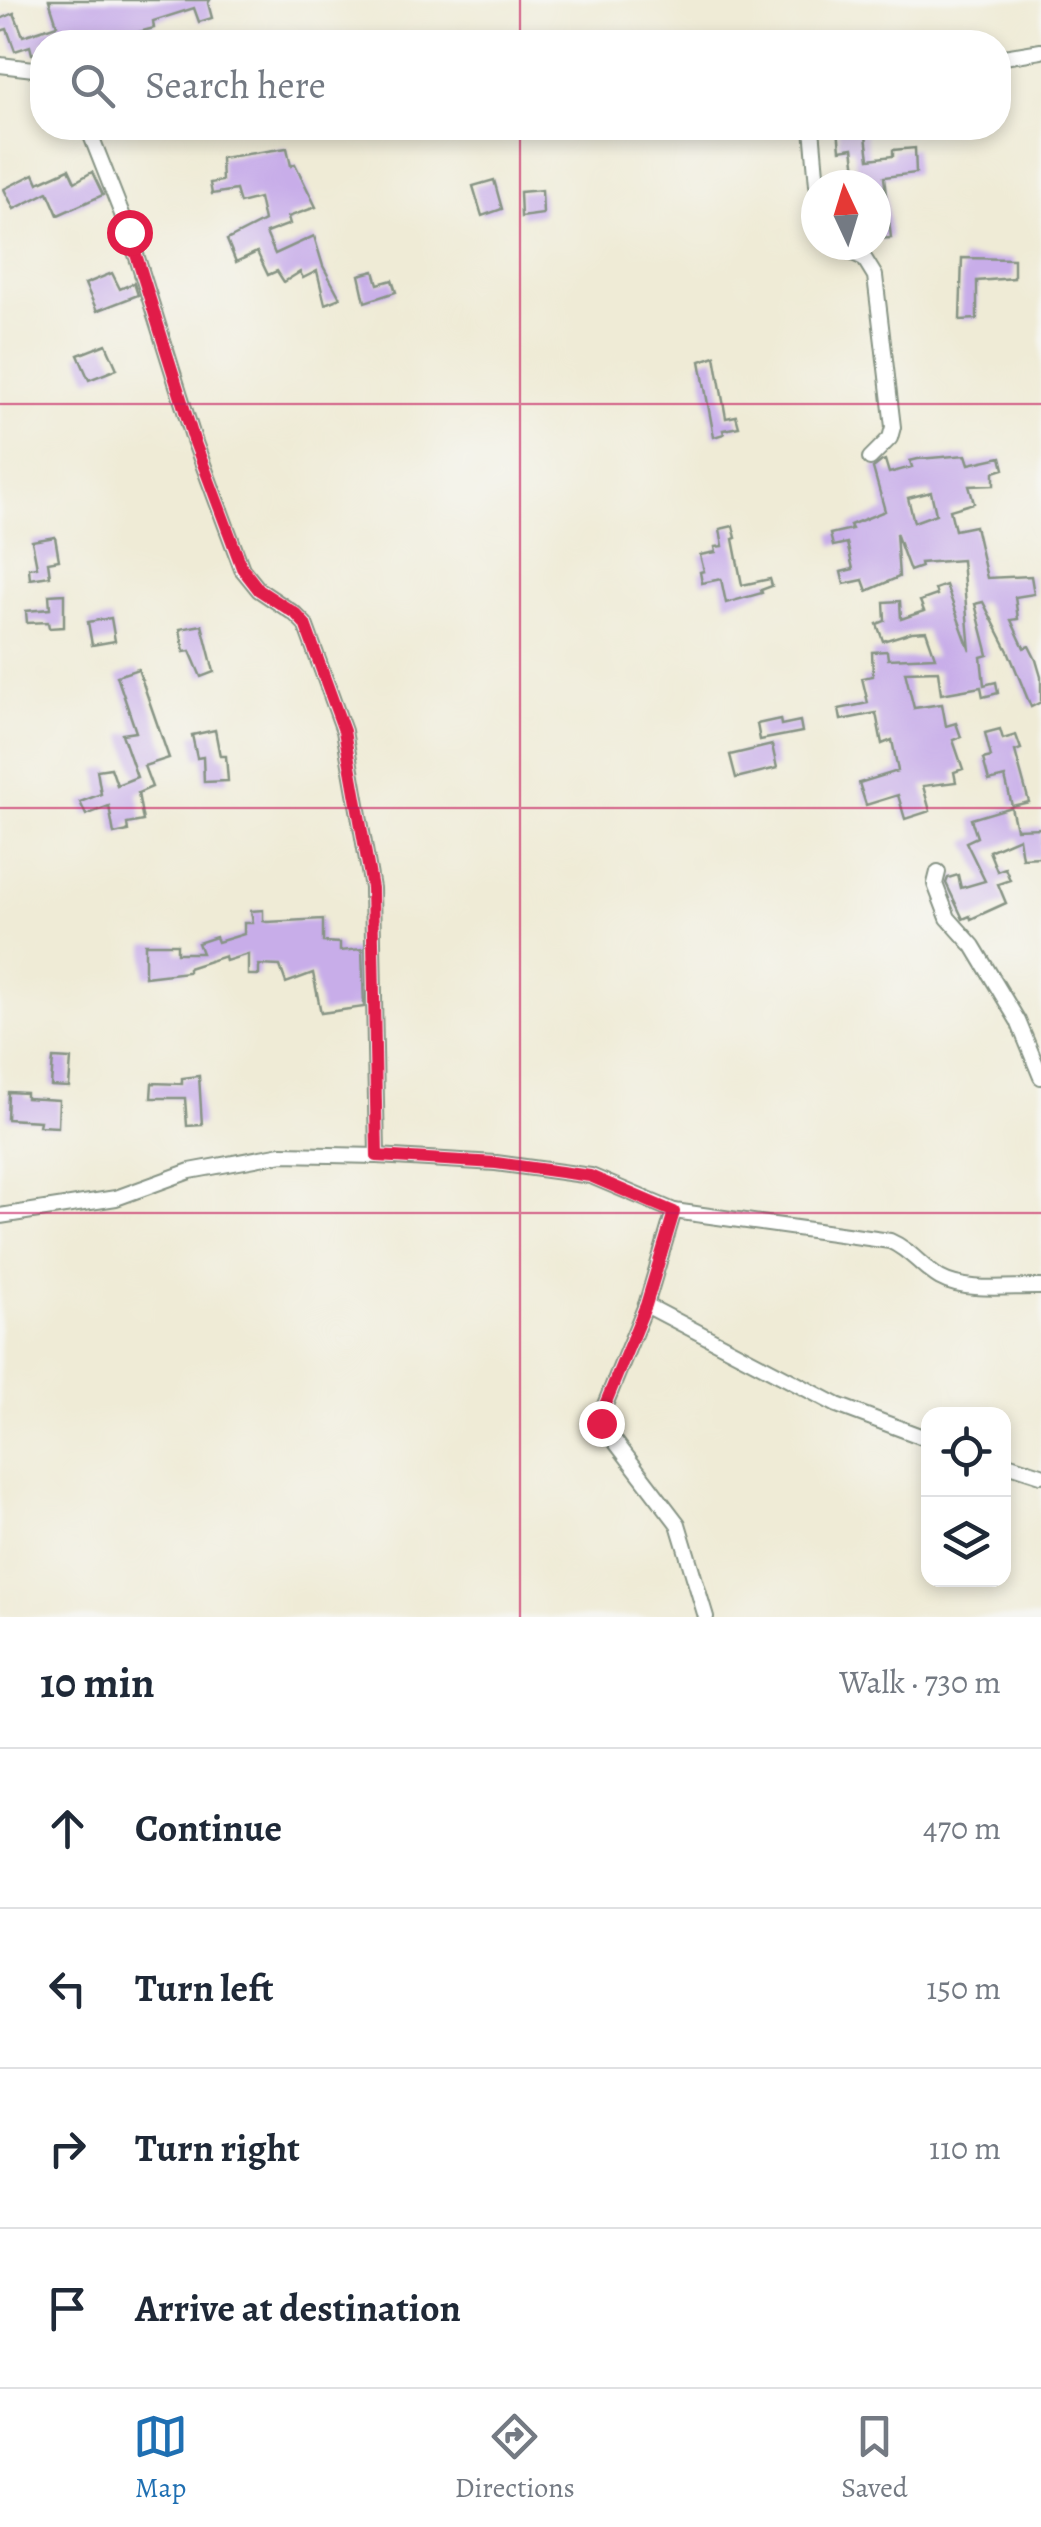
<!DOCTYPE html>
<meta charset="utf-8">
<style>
:root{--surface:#fff;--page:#f2f2f3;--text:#1f2937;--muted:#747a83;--line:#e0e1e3;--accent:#1f6fb2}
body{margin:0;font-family:Alegreya,serif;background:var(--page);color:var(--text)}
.controls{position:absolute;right:30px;bottom:30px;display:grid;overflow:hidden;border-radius:20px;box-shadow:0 5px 15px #0003}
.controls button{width:90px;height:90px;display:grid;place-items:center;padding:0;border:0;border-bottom:2px solid var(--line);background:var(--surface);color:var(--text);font:50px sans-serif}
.compass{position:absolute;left:801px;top:170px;width:90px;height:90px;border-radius:50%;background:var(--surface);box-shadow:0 5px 15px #0003;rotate:356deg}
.stop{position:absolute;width:30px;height:30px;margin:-22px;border:8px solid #e11d48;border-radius:50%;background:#fff}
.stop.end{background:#e11d48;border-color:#fff;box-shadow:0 2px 10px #0008}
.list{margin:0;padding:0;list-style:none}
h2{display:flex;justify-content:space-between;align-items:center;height:130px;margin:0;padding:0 40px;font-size:42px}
h2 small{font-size:32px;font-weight:400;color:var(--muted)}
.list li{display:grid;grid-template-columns:65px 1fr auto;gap:30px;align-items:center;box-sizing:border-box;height:160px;padding:0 40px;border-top:2px solid var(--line)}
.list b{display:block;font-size:38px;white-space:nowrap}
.list em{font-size:32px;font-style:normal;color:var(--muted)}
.icon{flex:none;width:55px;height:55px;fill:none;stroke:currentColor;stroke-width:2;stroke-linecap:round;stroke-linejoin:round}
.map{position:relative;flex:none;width:1041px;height:1617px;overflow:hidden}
.search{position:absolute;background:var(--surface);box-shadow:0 5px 15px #0003;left:30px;right:30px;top:30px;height:110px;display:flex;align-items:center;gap:25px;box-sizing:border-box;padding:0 35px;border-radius:40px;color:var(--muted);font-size:38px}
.sheet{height:770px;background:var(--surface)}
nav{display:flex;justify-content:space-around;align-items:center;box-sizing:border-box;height:140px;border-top:2px solid var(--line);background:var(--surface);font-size:28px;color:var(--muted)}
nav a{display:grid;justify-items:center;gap:5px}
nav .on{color:var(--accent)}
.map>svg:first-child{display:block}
</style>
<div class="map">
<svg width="1041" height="1617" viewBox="0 0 1041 1617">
<rect width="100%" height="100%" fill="#f6f6f2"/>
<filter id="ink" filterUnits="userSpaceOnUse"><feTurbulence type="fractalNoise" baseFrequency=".01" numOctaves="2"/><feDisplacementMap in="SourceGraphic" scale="20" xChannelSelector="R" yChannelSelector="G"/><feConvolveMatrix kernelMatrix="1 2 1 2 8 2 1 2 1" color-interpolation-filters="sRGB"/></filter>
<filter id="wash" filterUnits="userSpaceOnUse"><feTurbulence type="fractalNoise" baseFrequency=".0048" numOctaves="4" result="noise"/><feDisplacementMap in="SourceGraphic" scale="40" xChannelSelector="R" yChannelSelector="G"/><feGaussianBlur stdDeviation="2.25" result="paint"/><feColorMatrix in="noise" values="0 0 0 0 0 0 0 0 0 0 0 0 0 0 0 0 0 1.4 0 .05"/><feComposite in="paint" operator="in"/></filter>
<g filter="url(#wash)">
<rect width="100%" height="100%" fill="#efebd6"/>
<g id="blocks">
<!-- building -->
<g fill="#c8ade9" fill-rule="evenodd">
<polygon points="49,0 210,0 208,3 212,18 199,22 194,8 153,21 154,28 102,42 42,42 42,51 32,54 30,46 15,51 7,29 0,31 0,19 14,13 23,36 57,25"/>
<polygon points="838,128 865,128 869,159 893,156 893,150 915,148 916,173 884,177 891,238 876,239 876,185 858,185 853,148 840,150"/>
<polygon points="287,148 291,166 295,164 316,207 288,217 290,224 266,233 275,254 314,236 323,266 340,298 325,304 317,271 303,278 300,272 284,282 277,271 268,275 257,252 236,262 227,240 264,221 259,198 240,203 236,190 212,194 210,183 222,181 221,158"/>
<polygon points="69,169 75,182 92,172 103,195 58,215 48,192 14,209 4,189 34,174 38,183"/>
<polygon points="494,180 502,209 482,216 473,186"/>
<polygon points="542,190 543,214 521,217 520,192"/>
<polygon points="962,258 1014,259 1014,278 977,281 977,319 960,320"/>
<polygon points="374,271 378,284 392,280 396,292 365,302 359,275"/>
<polygon points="112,273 120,289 134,283 138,295 97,311 85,284"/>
<polygon points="106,344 117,369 89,380 78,355"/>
<polygon points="715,356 726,418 736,416 739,427 723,430 724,434 714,437 700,361"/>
<path d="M966 455 969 464 1001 457 1004 469 994 472V485L969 486 974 503 950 510 955 530 975 526 987 578 1031 576 1034 594 1015 597 1018 619 1011 620 1024 648 1029 646 1036 660 1041 677V702L1031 707 1009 653 983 602 975 604 988 655 981 657 984 685 996 682 998 693 983 697 981 687 941 694 938 671 905 672 914 708 942 704 946 726 956 723 961 737 953 740 963 769 954 772 956 782 923 786 930 811 905 819 898 795 866 805 859 783 898 771 892 740 882 744 876 713 841 720 839 709 868 703 862 678 873 676 872 652 887 651 888 659 935 657 926 631 912 632 883 641 877 624 885 621 884 602 900 601 901 619 924 611 920 601 937 595 935 589 946 585 970 651 962 560 920 563 921 567 910 571 896 533 899 577 867 591 863 580 844 584 841 572 853 569 847 543 833 546 830 534 852 529 850 525 885 511 873 468 882 461 885 460 889 473 912 467 910 461 918 459ZM931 492 936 514 914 522 908 498Z"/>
<polygon points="733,526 736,538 733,539 742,585 770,579 772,586 761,590 762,593 726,603 721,579 702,583 700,572 704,571 700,555 716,552 715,547 723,546 720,529"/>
<polygon points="55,537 59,560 48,562 50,576 30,579 29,568 37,567 32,541"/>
<polygon points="64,594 64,627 49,628 48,622 27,623 26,611 50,609 49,595"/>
<polygon points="111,618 115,641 92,645 88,622"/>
<polygon points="202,625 214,672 201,677 190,651 184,652 180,629"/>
<polygon points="138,669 169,758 144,766 152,787 138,793 143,821 127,824 128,831 114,834 109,806 86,815 80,802 101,794 97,770 111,768 117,785 137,777 122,734 136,732 117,676"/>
<polygon points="780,719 781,725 800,721 802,732 760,740 757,724"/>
<polygon points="1000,729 1003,739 1016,735 1021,749 1015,751 1029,802 1012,806 1005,777 989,781 983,759 991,757 985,733"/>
<polygon points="215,730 220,756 226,756 228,781 204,782 203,757 197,758 192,735"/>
<polygon points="772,745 777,768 736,778 730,755"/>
<polygon points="1011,807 1016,829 1041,828 1041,857 1022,858 1019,838 989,851 997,871 1005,868 1010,880 998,884 1006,903 971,919 970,916 963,919 946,883 948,878 958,875 961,888 985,881 966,842 977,837 971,819"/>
<polygon points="263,910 263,921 267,922 323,919 323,942 340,943 340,951 362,949 364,1007 321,1013 313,973 286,983 280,966 259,965 259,975 248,975 248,954 226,961 225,956 188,968 188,972 145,977 145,944 177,944 177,953 202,953 198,943 216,937 218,942 244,934 244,923 253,923 251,911"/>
<polygon points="53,1058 71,1059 69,1087 51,1086"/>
<polygon points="199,1076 202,1125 187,1126 185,1098 151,1098 152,1083 182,1084 182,1078"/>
<polygon points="8,1092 26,1093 26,1098 59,1100 58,1127 39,1126 40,1121 7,1119"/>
</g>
</g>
</g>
<g filter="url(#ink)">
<use href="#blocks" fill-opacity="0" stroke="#879485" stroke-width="2.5"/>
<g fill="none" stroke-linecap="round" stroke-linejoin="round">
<!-- minor casing -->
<g stroke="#879485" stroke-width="18">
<g id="minor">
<polyline points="998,58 1041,51"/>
<polyline points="0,65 42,70"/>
<polyline points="88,128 129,232 194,440 242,569 259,590 295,614 305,624 344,731 372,888 377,1156"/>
<polyline points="812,128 817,185"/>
<polyline points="835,245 864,258 875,276 893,427 890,438 870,458"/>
<polyline points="938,872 935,884 948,918 973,946 1018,1021 1041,1077"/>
<polyline points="674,1211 646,1305 602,1412 601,1423 678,1524 706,1617"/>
<path d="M0 1216 116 1198 190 1171 282 1154 377 1156 496 1163 591 1176 674 1211 890 1241C911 1250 921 1267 940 1278 967 1293 1011 1286 1041 1287"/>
<polyline points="646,1305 837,1405 928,1439"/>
<polyline points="1004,1463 1041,1475"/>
</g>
</g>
<!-- minor -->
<use href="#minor" stroke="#fff" stroke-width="14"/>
</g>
</g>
<g fill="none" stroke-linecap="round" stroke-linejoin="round" filter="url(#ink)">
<!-- route -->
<polyline stroke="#e11d48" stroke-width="12" points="129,232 194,440 242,568 259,590 296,614 305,624 344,731 372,888 377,1156 496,1163 590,1176 674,1212 646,1305 602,1412 601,1423"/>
</g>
<!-- grid -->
<path fill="none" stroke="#c2185b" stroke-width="2.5" stroke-opacity="0.55" d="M520 0V42M520 128V1617M0 404H1041M0 808H1041M0 1213H1041"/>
</svg>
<div class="controls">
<button><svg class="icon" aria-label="locate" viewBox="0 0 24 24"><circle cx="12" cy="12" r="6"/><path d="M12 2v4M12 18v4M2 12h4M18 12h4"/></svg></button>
<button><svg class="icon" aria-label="layers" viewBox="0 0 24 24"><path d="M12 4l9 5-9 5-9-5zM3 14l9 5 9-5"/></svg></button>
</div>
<svg class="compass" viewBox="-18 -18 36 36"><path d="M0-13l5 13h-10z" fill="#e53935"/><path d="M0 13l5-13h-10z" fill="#747a83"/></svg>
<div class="stop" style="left:129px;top:232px"></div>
<div class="stop end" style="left:601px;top:1423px"></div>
<div class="search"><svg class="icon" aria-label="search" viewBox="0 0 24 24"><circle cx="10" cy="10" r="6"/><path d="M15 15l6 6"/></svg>Search here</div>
</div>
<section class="sheet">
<h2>10 min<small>Walk · 730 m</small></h2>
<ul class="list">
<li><svg class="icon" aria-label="ahead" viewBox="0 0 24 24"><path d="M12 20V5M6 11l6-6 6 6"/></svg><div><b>Continue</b></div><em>470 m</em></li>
<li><svg class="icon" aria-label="left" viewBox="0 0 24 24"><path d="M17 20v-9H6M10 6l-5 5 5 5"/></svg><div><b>Turn left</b></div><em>150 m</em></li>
<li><svg class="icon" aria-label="right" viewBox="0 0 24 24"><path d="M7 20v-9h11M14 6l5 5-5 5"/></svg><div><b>Turn right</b></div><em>110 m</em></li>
<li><svg class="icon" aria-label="arrive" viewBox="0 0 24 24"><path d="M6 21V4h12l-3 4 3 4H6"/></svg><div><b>Arrive at destination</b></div></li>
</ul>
</section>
<nav>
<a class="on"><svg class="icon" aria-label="map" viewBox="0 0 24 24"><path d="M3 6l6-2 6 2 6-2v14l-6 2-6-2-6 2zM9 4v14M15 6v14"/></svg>Map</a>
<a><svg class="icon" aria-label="directions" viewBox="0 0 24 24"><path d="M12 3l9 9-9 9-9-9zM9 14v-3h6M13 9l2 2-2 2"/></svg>Directions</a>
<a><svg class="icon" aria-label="saved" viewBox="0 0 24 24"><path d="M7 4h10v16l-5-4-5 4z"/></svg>Saved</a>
</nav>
